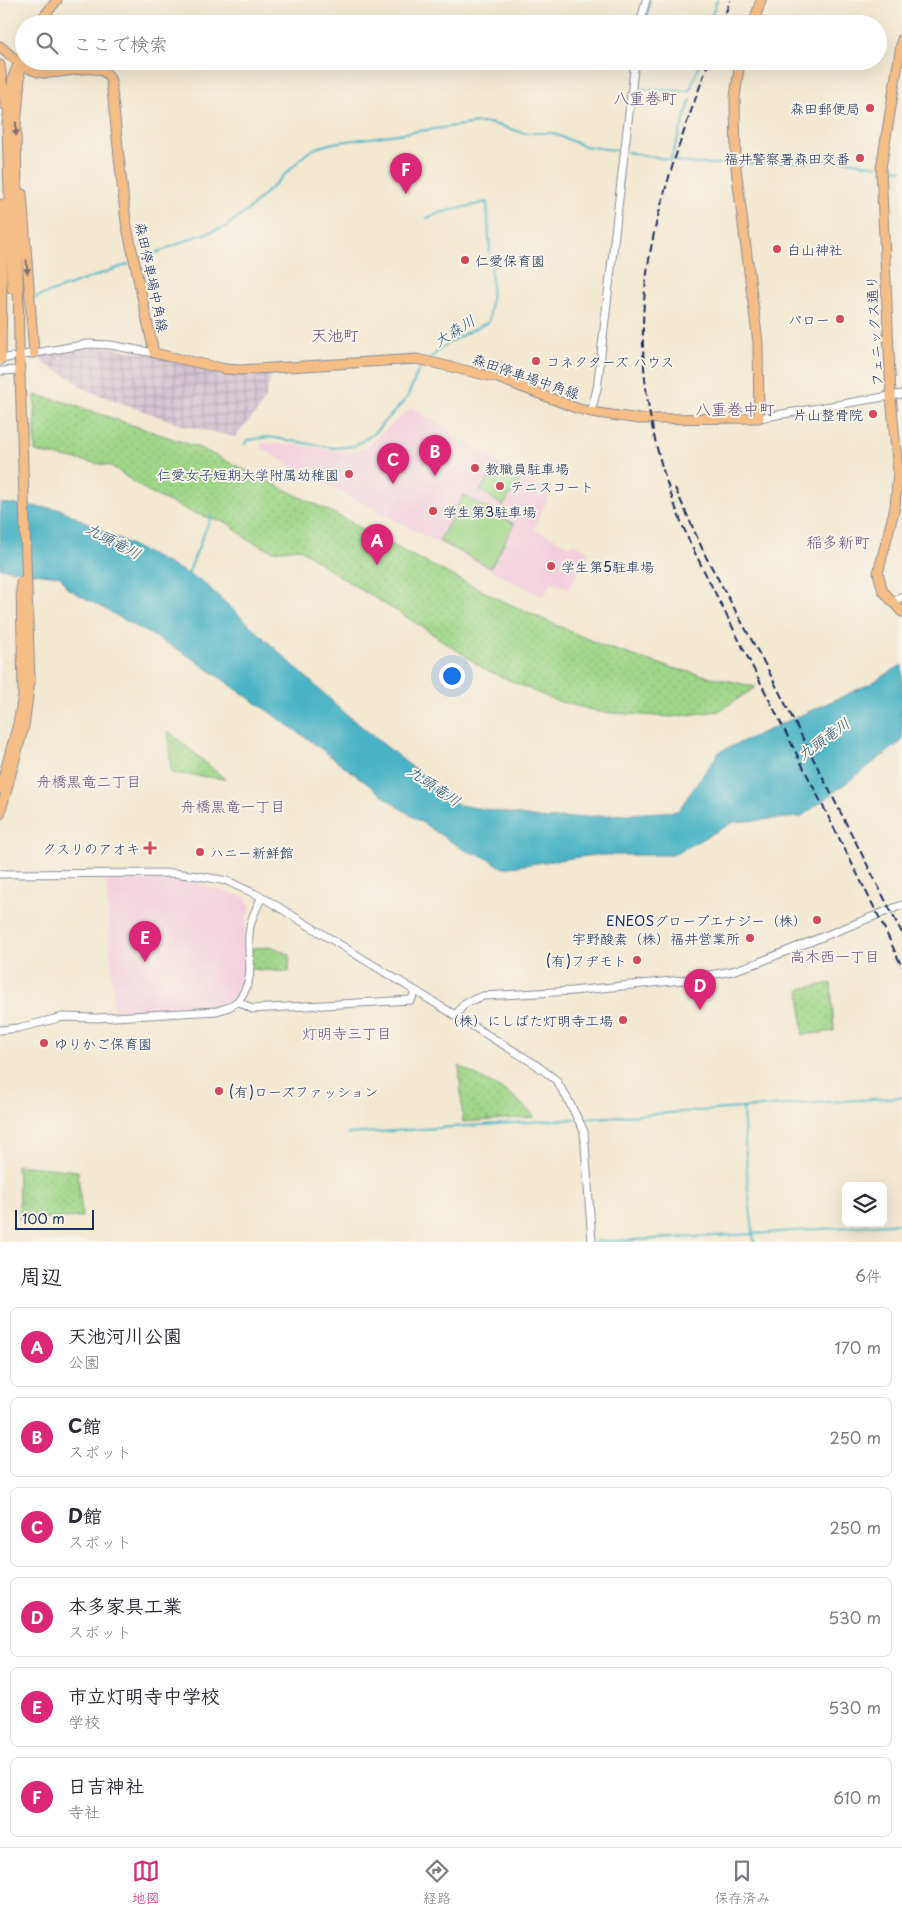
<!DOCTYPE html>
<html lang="ja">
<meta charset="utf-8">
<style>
:root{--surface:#fff;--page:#f7f7f7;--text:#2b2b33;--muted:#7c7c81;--line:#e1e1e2;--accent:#db2777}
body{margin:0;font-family:"Playpen Sans","Klee One",sans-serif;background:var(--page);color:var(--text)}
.controls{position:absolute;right:15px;bottom:15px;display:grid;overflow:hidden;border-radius:8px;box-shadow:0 5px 20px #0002}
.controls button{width:45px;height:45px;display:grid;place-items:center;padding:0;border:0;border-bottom:1px solid var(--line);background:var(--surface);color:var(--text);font:25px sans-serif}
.scale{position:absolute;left:15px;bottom:12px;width:79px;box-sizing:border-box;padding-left:5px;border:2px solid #1b2f5e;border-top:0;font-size:14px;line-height:18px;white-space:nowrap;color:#1b2f5e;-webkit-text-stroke:4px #f7f3e8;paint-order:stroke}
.you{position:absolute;left:451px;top:675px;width:18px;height:18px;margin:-12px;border:4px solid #fff;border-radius:50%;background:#1a73e8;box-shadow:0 0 0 8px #1a73e833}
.badge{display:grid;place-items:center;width:32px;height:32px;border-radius:50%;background:var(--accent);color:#fff;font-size:16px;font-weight:700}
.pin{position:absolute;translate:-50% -41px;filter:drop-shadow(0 1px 2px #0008)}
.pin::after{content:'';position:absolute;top:26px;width:18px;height:15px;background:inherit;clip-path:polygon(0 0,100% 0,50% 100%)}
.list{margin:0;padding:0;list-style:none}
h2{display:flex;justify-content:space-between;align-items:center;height:65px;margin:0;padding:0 20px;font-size:21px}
h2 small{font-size:16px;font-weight:400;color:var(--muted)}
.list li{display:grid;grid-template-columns:32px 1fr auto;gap:15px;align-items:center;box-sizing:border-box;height:80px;margin:0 10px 10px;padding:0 10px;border:1px solid var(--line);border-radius:8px}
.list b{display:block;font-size:19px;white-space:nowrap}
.list p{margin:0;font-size:16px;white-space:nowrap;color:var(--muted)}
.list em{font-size:16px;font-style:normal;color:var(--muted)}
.icon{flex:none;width:28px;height:28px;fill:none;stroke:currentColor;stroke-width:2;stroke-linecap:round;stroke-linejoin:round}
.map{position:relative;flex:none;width:902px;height:1242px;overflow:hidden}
.search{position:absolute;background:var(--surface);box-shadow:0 5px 20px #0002;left:15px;right:15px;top:15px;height:55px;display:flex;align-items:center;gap:12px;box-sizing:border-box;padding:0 18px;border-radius:28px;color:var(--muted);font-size:19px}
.sheet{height:605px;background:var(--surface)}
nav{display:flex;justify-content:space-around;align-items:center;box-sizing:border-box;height:70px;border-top:1px solid var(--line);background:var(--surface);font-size:14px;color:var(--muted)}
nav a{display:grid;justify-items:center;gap:2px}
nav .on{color:var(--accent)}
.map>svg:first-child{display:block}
</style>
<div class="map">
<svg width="902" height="1242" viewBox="0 0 902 1242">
<defs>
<pattern id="industrial-grid" width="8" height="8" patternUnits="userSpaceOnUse" patternTransform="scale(1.25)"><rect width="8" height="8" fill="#cfbdce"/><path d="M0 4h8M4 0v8" fill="none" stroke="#a79aaa"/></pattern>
<pattern id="park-dots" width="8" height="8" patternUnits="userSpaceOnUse" patternTransform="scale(1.25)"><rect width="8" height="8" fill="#9fd688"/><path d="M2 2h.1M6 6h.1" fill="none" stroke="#88b878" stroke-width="1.8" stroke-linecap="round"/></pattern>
</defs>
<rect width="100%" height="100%" fill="#f7f3e8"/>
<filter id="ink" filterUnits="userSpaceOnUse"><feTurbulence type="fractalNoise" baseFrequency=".02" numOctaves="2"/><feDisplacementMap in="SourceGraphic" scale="10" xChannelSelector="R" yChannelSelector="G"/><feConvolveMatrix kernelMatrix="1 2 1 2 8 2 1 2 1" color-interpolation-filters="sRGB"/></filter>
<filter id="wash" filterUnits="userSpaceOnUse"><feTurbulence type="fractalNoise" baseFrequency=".0096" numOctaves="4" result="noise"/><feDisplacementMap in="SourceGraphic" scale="20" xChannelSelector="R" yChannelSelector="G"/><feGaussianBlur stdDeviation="1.12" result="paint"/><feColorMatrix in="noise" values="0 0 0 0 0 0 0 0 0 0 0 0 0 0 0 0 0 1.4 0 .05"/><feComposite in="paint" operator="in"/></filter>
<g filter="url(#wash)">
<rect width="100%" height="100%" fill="#f3e8d1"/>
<!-- built -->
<g fill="#f3cfde">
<polygon points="412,407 500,464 550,492 534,529 571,546 573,543 590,552 569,589 552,582 543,597 302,472 261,448 261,443 294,445 348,453 364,449"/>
<polygon points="109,880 188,881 245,897 251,907 247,916 243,941 248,971 245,985 232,1000 219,1006 117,1014 114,1012 106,882"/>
</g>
<!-- industrial -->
<polygon fill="url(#industrial-grid)" points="107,347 272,372 265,399 258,411 235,437 182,425 86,390 71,378 45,364 38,357 39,355 81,348"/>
<!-- grass -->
<g fill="#9fd688" stroke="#5d8273">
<polygon points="497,466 520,481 503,506 480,490"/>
<polygon points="464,495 514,524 491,568 439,541"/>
</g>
<!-- park -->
<g fill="url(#park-dots)" stroke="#5d8273">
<polygon points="35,395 65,402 200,448 341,517 405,552 503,601 603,646 672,668 756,687 719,711 671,717 600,712 554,700 486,670 421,626 342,578 299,548 273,551 248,540 228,523 196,514 148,492 111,466 35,452"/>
<polygon points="168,731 225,779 171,773"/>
<polygon points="273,947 290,955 289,972 250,969 252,948"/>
<polygon points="831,983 834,1031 803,1035 800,989"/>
<polygon points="459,1066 512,1095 535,1117 463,1122"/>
<polygon points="17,1165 78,1171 82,1217 20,1220"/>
</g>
<!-- water -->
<polygon fill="#48b3c5" stroke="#327192" points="0,503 60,509 202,581 346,714 459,805 545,819 678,811 719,752 870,684 902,665 902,741 801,817 734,822 672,855 594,855 503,868 485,857 464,850 398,807 308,739 186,654 67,588 61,576 32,573 0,568"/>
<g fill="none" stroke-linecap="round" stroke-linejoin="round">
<!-- stream -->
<g stroke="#48b3c5" stroke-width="2">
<polyline points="646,24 650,0"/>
<polyline points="709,24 717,0"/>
<polyline points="640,61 636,86 639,89 686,91 691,89"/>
<polyline points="691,87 701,61"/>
<polyline points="627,152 694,164 733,164"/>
<polyline points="671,158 691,99"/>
<polyline points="738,164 843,160 877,166"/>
<polyline points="885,167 902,170"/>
<path d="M427 218 439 213 487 202 492 285 489 322C469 331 445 342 430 359"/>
<polyline points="138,260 195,237 225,227 247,211 307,153 316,148 333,143 477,123 490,123 524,133 552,133 584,146 622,151"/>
<polyline points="34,298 129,264"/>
<polyline points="245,444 248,440 269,437 334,448 354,446 373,434 407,398 421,364"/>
<polyline points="188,574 211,516"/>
<polyline points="743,1108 748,1189 754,1242"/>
<polyline points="580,1119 902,1097"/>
<polyline points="348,1134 575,1119"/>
<polyline points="595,1242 753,1234 902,1223"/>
</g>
</g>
</g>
<g filter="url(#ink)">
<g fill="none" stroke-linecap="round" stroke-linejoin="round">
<!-- minor casing -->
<g stroke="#878c98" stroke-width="9">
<g id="minor">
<polyline points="640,24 646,0"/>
<polyline points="24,355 88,344 110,345 154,353"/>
<polyline points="0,361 1,359 12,357"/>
<polyline points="0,371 19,370"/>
<polyline points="591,412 597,389 635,61"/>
<polyline points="759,418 902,394"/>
<polyline points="893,603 902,596"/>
<polyline points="0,874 173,873 199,876 227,881 262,897 535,1064 556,1080 567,1098 584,1131 592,1242"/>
<path d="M238 1001C257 976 247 962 249 934 250 920 256 909 262 897"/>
<polyline points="455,1016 465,1003 483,996 572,991 682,980 732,971 757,963 902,905"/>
<polyline points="0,1030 18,1028 63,1017 97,1018 217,1011 229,1007 238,1001 252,1009 411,1000 416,991"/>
</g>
</g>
<!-- major casing -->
<g stroke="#878c98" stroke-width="11">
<g id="major">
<polyline points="38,24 57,0"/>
<polyline points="753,24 761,0"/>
<polyline points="902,39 881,168 891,396 898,472 895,507 878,573 883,591 902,612"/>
<path d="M0 46C13 58 25 70 43 73 61 75 95 61 108 75L111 81 126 222 154 353 225 369 240 370 417 359 498 378 576 408 591 412 639 419 759 418 758 343 736 168 735 97 740 61"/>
<polyline points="0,65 5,105"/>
<polyline points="22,194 34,353"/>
<polyline points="12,289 7,125 13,77 24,50"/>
<polyline points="1,359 3,204"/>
<polyline points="0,789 18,724 23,696 21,582"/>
<polyline points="0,814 24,726 30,681 19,345 16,126 20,79 19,64"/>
</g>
</g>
<!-- minor -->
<use href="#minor" stroke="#fff" stroke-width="7"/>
<!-- major -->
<use href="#major" stroke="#f6be87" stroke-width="9"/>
<!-- rail -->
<g stroke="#1b2f5e" stroke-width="2" stroke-dasharray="8 4" stroke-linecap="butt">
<polyline points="722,24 730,0"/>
<path d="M709 61C692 109 674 156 661 205 628 324 641 435 692 547L881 921 902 967"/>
<polyline points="675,488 706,557 767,668 902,933"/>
</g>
</g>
<!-- one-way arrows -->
<defs><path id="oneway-solid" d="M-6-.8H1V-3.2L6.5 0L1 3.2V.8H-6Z" transform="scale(1.25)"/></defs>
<g fill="#7e6f70">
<use href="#oneway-solid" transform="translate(16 129) rotate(90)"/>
<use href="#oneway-solid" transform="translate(27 267) rotate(86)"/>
</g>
</g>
<!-- markers -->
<g fill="#d1495b" stroke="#f7f3e8" stroke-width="2">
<circle cx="870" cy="108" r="5"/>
<circle cx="860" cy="158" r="5"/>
<circle cx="777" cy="249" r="5"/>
<circle cx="465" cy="260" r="5"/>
<circle cx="840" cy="319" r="5"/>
<circle cx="536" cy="361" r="5"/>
<circle cx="873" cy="414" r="5"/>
<circle cx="475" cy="468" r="5"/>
<circle cx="349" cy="474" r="5"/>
<circle cx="500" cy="486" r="5"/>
<circle cx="433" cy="511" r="5"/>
<circle cx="551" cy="566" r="5"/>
<path d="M147.5 840.5h5v5h5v5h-5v5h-5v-5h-5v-5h5z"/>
<circle cx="200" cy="852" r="5"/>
<circle cx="817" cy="920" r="5"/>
<circle cx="750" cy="938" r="5"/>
<circle cx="637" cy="960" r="5"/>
<circle cx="623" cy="1020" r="5"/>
<circle cx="44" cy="1043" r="5"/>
<circle cx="219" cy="1091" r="5"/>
</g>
<g text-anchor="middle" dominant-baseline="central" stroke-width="4" stroke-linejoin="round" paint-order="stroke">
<!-- poi labels -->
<g font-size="14" fill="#1b2f5e" stroke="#f7f3e8" text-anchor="end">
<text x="860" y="108">森田郵便局</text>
<text x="850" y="158">福井警察署森田交番</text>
<text x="787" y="249" text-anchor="start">白山神社</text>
<text x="475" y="260" text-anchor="start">仁愛保育園</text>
<text x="830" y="319">バロー</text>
<text x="546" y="361" text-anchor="start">コネクターズ ハウス</text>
<text x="863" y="414">片山整骨院</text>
<text x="485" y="468" text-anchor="start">教職員駐車場</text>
<text x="339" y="474">仁愛女子短期大学附属幼稚園</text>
<text x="510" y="486" text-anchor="start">テニスコート</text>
<text x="443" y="511" text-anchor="start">学生第3駐車場</text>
<text x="561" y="566" text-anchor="start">学生第5駐車場</text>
<text x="140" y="848">クスリのアオキ</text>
<text x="210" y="852" text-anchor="start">ハニー新鮮館</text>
<text x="807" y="920">ENEOSグローブエナジー（株）</text>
<text x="740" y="938">宇野酸素（株）福井営業所</text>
<text x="627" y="960">(有)フヂモト</text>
<text x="613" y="1020">（株）にしばた灯明寺工場</text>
<text x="54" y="1043" text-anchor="start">ゆりかご保育園</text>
<text x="229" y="1091" text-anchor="start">(有)ローズファッション</text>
</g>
<!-- street labels -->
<g font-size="14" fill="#1b2f5e" stroke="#f7f3e8">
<text transform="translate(152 277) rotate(78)">森田停車場中角線</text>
<text transform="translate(874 331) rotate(-93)">フェニックス通り</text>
<text transform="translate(526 376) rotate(19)">森田停車場中角線</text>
</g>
<!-- water labels -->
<g font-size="15" font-style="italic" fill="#28577d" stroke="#f7f3e8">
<text transform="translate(454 330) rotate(-32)">大森川</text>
<text transform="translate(114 540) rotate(28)">九頭竜川</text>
<text transform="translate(823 738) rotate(-36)">九頭竜川</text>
<text transform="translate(435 785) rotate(34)">九頭竜川</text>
</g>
<!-- neighbourhood labels -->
<g font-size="15" fill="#645680" stroke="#f7f3e8">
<text x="89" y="780">舟橋黒竜二丁目</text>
<text x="233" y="805">舟橋黒竜一丁目</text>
<text x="835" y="955">高木西一丁目</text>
<text x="347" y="1032">灯明寺三丁目</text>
</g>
<!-- quarter labels -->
<g font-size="16" fill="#645680" stroke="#f7f3e8">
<text x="645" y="97">八重巻町</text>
<text x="335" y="334">天池町</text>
<text x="735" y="408">八重巻中町</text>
<text x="838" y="541">稲多新町</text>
</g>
</g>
</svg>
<div class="controls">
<button><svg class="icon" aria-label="layers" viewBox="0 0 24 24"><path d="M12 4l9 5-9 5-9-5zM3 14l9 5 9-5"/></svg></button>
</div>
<div class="scale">100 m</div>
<div class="you"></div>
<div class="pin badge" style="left:377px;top:565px">A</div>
<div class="pin badge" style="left:435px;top:476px">B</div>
<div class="pin badge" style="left:393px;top:484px">C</div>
<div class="pin badge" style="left:700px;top:1010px">D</div>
<div class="pin badge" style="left:145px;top:962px">E</div>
<div class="pin badge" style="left:406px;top:194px">F</div>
<div class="search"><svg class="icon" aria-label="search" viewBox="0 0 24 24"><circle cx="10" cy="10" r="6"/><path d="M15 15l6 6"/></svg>ここで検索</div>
</div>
<section class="sheet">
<h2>周辺<small>6件</small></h2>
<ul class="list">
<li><span class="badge">A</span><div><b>天池河川公園</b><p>公園</p></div><em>170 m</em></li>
<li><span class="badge">B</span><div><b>C館</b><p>スポット</p></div><em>250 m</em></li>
<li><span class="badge">C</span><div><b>D館</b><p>スポット</p></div><em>250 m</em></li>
<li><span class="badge">D</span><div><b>本多家具工業</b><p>スポット</p></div><em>530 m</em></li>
<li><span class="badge">E</span><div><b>市立灯明寺中学校</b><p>学校</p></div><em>530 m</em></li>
<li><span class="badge">F</span><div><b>日吉神社</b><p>寺社</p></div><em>610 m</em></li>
</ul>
</section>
<nav>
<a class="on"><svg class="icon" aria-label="map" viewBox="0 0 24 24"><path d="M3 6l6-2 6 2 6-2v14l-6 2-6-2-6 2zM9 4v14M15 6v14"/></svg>地図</a>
<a><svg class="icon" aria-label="directions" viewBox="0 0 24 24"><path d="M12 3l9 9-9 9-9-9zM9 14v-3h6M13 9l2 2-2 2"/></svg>経路</a>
<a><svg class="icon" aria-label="saved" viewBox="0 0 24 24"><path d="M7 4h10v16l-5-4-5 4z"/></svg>保存済み</a>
</nav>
